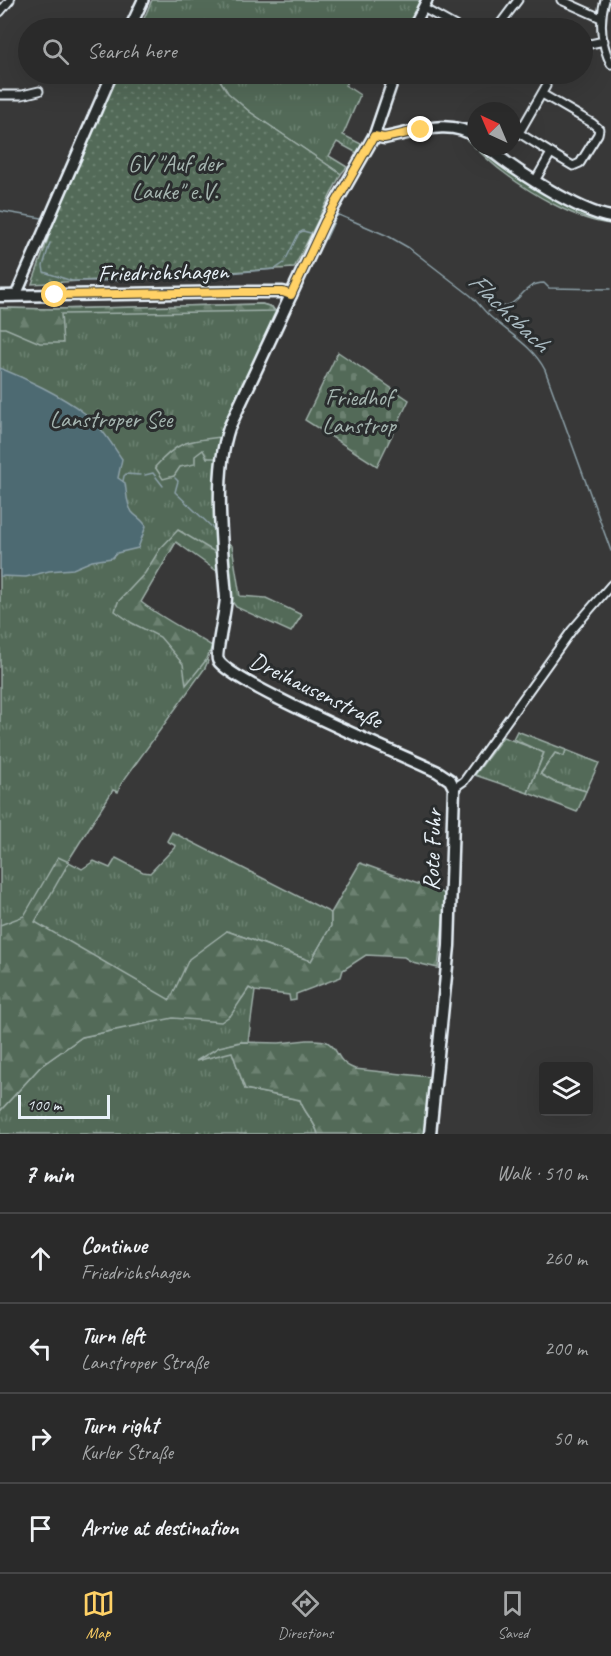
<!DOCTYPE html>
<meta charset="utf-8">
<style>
:root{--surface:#2a2a2a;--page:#363636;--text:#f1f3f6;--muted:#a5a7a8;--line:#464647;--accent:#ffd166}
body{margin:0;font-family:Caveat,sans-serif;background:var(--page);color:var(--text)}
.controls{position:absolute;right:18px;bottom:18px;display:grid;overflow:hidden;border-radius:6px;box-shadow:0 6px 24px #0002}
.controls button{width:54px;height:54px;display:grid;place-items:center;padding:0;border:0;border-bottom:2px solid var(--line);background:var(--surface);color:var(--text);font:30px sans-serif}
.compass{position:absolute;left:467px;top:102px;width:54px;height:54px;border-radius:50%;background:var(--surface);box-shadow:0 6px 24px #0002;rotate:316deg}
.scale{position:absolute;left:18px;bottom:15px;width:92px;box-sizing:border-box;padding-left:6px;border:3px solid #e8f1f8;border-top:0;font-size:16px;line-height:21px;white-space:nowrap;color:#e8f1f8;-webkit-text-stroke:4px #2a2d2e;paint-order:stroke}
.stop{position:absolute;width:18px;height:18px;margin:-14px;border:4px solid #ffd166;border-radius:50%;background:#fff}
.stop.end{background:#ffd166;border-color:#fff;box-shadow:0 2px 6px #0008}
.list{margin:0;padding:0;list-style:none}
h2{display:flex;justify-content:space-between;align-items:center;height:78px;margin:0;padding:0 24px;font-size:26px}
h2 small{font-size:20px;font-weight:400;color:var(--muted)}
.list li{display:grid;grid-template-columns:39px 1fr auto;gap:18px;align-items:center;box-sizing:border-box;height:90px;padding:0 24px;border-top:2px solid var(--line)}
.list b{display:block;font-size:22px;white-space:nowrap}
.list p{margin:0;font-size:20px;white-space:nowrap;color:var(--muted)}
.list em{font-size:20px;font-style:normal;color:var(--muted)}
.icon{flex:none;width:33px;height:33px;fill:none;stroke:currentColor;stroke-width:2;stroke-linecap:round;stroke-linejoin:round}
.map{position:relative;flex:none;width:611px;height:1134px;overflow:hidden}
.search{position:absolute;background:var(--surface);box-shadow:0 6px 24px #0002;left:18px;right:18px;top:18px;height:66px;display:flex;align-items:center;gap:15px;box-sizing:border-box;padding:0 21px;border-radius:33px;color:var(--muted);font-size:22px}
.sheet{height:438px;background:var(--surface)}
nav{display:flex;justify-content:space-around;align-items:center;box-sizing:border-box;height:84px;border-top:2px solid var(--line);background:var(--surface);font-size:16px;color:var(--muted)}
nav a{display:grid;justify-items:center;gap:3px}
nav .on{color:var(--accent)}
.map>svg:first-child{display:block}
</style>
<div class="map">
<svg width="611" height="1134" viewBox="0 0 611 1134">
<defs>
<pattern id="grass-tufts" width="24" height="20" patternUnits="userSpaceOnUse" patternTransform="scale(1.5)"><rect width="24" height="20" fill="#536b58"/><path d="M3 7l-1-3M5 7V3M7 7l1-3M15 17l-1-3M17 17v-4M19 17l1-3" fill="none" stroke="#6c8171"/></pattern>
<pattern id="forest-firs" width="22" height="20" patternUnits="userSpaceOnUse" patternTransform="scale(1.5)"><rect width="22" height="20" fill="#536b58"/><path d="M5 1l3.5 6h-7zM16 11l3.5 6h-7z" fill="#6c8171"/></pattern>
<pattern id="cemetery-stones" width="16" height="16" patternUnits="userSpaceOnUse" patternTransform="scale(1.5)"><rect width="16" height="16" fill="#536b58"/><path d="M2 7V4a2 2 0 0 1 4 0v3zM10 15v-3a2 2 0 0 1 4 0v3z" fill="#6c8171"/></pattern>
<pattern id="garden-dots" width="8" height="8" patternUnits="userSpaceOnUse" patternTransform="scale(1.5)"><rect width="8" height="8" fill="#536b58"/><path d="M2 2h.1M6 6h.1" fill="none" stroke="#6c8171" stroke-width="1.8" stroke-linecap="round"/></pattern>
</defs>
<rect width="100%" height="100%" fill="#383838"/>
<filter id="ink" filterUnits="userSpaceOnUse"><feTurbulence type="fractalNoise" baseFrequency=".0167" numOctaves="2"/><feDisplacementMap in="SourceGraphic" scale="12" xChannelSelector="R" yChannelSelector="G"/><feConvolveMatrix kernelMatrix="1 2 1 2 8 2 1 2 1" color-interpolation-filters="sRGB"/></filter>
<g filter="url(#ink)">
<!-- grass -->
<g fill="url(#grass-tufts)" stroke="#9eaea8" stroke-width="1.5">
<polygon points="152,0 422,0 408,28 140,28"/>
<polygon points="216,74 354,74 345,85 360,95 343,135 363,145 357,153 337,142 329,156 347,167 341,174 250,112 228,93"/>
<path d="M461 135 476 137V147H487L522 173 611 217V224C577 221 530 193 503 172 488 161 476 147 461 135Z"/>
<path d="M262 304 272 307 277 313 223 428 221 441V574L182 532 136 609 208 661 205 668 121 784 118 792 113 790 63 869 65 870 69 862 82 869 94 861 110 868 116 858 143 872 150 873 176 846 167 841 172 832 331 913V926L311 961 227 931 166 1019 242 998 249 988 255 991 248 1042C229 1041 213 1050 199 1060L232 1051 245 1089 300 1100C304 1113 315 1121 318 1134H201L198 1131 194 1134H0V1111L41 1066 82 1037 151 1022 99 1030 54 1048 0 1105V308L55 309Z"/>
<polygon points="226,541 232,546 240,596 266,598 302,615 291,632 236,607 229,597"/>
<polygon points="503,737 544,752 528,793 475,775"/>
<polygon points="566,750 599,763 586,791 554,782 540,775 555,753 564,756"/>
</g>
<!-- forest -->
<g fill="url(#forest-firs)" stroke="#9eaea8" stroke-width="1.5">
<polygon points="262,304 272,307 274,311 61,314 63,343 40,343 5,328 0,328 0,308 55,309"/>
<path d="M222 437 219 458H207L203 450 195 456V464L180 467 174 476 163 479 155 467C179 440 187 441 222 437Z"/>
<path d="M178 530 220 555 221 574 176 542 141 602C163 619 188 631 212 646L207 659 186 685 183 664 160 637 132 623 115 611 118 602 145 573 160 549Z"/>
<polygon points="517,731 566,750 564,756 555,753 540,774 554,782 586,791 577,812 528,793 544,753 513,739"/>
<polygon points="58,857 69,862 35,922 170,1000 189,959 227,931 311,961 331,926 331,913 360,863 446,894 438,968 412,962 404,957 366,955 343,970 341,977 296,994 296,1000 290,1001 289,995 255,991 249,988 231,1015 221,1022 173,1018 82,1037 41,1066 0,1111 0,925 24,916"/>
<path d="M307 1040C313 1040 321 1039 327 1042 340 1049 335 1062 355 1069L430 1077 432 1086 426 1134H318C315 1121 304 1113 300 1100L245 1089 232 1052 196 1061 219 1047 241 1042 279 1043Z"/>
</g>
<!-- cemetery -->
<polygon fill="url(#cemetery-stones)" stroke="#9eaea8" stroke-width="1.5" points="338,352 409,400 377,466 305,420"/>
<!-- garden -->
<polygon fill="url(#garden-dots)" stroke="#9eaea8" stroke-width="1.5" points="112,74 216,74 228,93 250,112 341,174 294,268 32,284 85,135"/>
<!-- water -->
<path fill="#4e6a72" stroke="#8ca0a8" stroke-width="1.5" d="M0 368C25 378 62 396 83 412 99 423 111 443 122 459L118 478 125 483C127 493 126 503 132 512 136 517 142 519 146 526L138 548 117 553 112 558 92 561 73 569 49 571 26 577 0 576Z"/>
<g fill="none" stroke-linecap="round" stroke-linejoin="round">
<!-- stream -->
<g stroke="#8ca0a8" stroke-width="1.5">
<polyline points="0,211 42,218"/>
<path d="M324 239H326L336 217 339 215 388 236 409 248 470 295C479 303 484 312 493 319 512 335 534 348 545 370L611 551"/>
<polyline points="50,243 43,266 44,272 72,281 99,281 183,277 275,269 284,263"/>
<polyline points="286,259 299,233 303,231 314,234"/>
<path d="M488 312C495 306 503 308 511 304 523 296 527 283 544 283L549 288 610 289"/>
<polyline points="145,475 153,473 163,486"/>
<polyline points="175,478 178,481 175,492 214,529"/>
<polyline points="123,481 124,476 126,474 140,475"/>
</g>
<!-- minor casing -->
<g stroke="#e8f1f8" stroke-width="11">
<g id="minor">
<polyline points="561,0 601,18"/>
<path d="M605 0C599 21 601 44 611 64"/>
<polyline points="423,8 459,28"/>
<polyline points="0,12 10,0"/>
<polyline points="497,28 518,0"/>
<polyline points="582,42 590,44 604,41"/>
<polyline points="542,94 592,123 599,129 598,134 580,163 573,166 551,153"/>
<polyline points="0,95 22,95 39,91"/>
<polyline points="535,181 551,153 519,133 546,86"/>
<polyline points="454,788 464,781 572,630 611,585"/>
</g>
</g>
<!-- tertiary casing -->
<g stroke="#e8f1f8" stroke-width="14">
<g id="tertiary">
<polyline points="130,28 143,0"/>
<polyline points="413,28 427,0"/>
<polyline points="374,136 395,74"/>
<polyline points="16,295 112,74"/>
</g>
</g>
<!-- secondary casing -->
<g stroke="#e8f1f8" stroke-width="15">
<g id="secondary">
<path d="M487 147C512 169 579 212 611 217"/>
<polyline points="0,296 241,292 283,292 291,295"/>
<path d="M430 1134 449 946 454 788 450 780 438 772C404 756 230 683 218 660 215 654 226 609 226 597 222 547 213 476 229 428L325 222 374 136 384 138C414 133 449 117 476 137"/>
</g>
</g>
<!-- minor -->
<use href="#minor" stroke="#2a2d2e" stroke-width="7"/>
<!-- tertiary -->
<use href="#tertiary" stroke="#2a2d2e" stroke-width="9"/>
<!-- secondary -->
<use href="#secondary" stroke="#2a2d2e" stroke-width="10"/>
</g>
</g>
<g fill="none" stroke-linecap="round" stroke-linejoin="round" filter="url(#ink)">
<!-- route -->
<polyline stroke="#ffd166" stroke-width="8" points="55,295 241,292 283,292 291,295 325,222 374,136 384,138 421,130"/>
</g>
<g text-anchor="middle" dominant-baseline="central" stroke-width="6" stroke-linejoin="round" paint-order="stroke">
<!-- park labels -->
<g font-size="24" fill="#a5b5b0" stroke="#2a2d2e">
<text x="175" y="163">GV "Auf der<tspan x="175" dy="28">Lauke" e.V.</tspan></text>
<text x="359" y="397">Friedhof<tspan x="359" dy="28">Lanstrop</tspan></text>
<text x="111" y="419">Lanstroper See</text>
</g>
<!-- street labels -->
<g font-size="24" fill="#e8f1f8" stroke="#2a2d2e">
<text transform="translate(163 272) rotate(-1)">Friedrichshagen</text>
<text transform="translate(316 690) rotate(26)">Dreihausenstraße</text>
<text transform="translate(432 850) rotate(-88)">Rote Fuhr</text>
</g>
<!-- water labels -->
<g font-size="26" font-style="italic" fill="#aabbc2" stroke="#2a2d2e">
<text transform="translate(509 312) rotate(44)">Flachsbach</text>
</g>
</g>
</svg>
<div class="controls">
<button><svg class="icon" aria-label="layers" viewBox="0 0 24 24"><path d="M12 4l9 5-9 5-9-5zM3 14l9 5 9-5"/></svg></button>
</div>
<svg class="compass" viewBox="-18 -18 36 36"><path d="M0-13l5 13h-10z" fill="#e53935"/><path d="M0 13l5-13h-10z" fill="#a5a7a8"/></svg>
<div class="scale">100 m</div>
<div class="stop" style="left:55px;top:295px"></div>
<div class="stop end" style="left:421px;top:130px"></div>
<div class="search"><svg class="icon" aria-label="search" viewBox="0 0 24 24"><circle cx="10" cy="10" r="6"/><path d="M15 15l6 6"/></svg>Search here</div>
</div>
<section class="sheet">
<h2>7 min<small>Walk · 510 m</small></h2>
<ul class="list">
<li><svg class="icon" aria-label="ahead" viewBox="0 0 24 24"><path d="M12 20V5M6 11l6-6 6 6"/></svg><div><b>Continue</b><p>Friedrichshagen</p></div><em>260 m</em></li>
<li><svg class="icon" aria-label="left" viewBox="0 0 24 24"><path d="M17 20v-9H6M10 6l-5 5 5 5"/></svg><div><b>Turn left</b><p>Lanstroper Straße</p></div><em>200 m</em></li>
<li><svg class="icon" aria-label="right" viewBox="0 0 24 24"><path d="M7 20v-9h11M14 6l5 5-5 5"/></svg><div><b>Turn right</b><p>Kurler Straße</p></div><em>50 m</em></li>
<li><svg class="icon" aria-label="arrive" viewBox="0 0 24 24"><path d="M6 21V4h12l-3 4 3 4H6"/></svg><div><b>Arrive at destination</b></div></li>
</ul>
</section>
<nav>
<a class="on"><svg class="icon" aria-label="map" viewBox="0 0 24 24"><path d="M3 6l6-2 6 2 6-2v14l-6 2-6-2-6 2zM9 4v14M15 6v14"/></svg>Map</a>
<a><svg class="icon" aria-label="directions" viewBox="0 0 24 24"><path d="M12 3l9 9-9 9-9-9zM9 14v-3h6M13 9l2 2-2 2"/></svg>Directions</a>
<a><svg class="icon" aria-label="saved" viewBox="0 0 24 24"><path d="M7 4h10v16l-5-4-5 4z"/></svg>Saved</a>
</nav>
